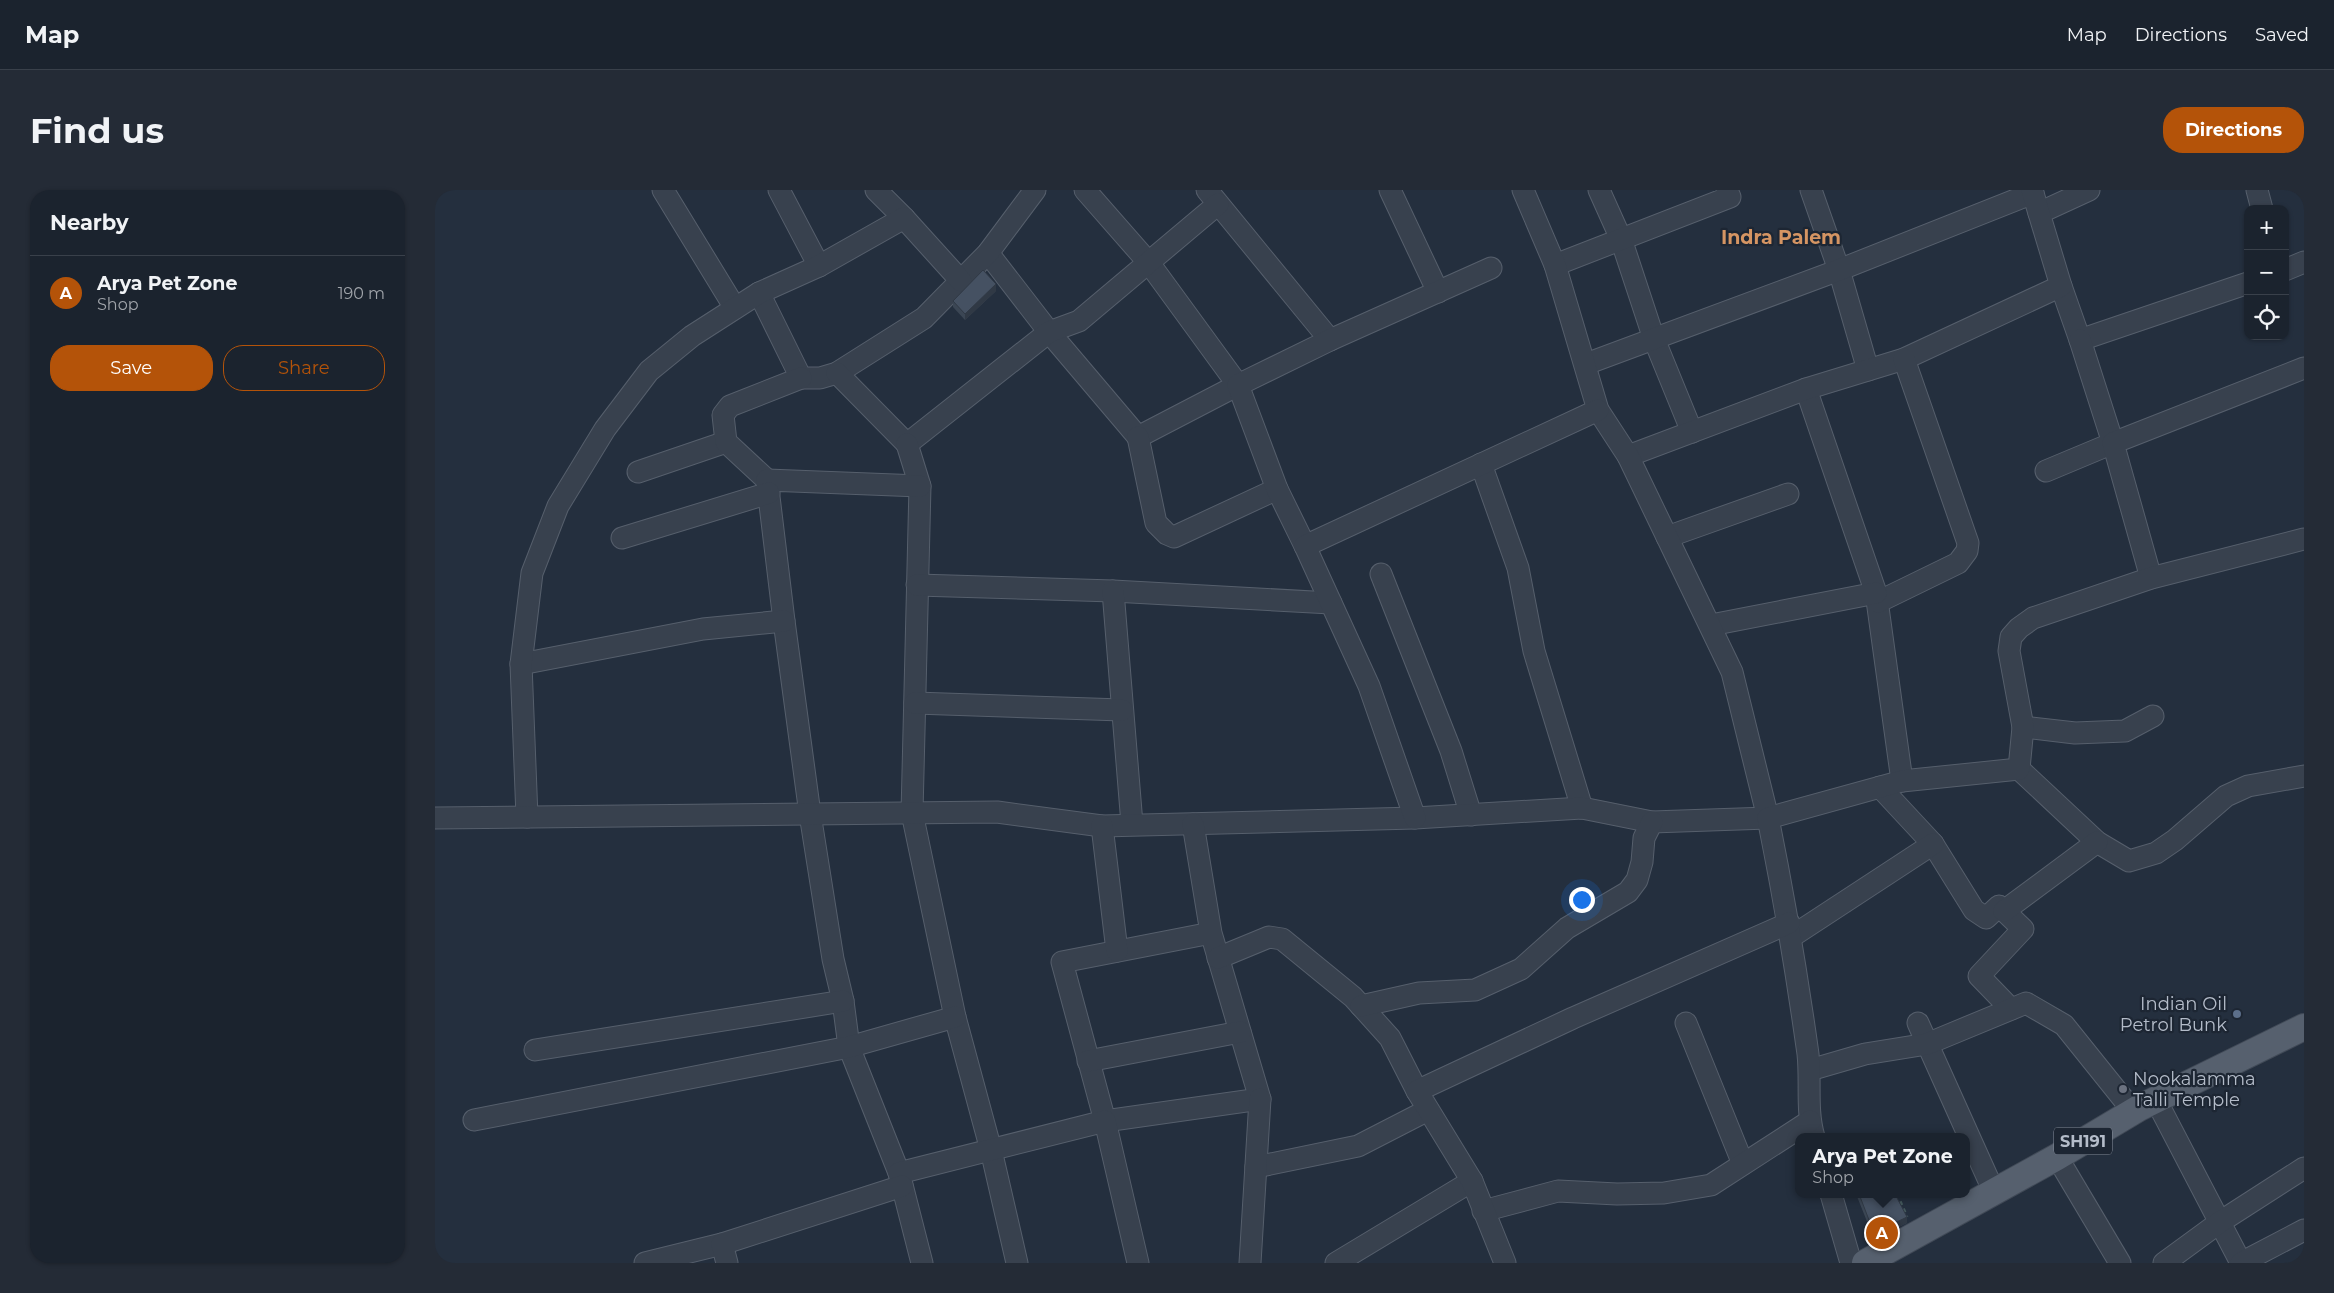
<!DOCTYPE html>
<meta charset="utf-8">
<style>
:root{--surface:#1b232e;--page:#242b36;--text:#f1f3f6;--muted:#a0a4aa;--line:#39404a;--accent:#b45309}
body{margin:0;font-family:Montserrat,sans-serif;background:var(--page);color:var(--text)}
.controls{position:absolute;right:15px;top:15px;display:grid;overflow:hidden;border-radius:10px;box-shadow:0 1px 4px #0004}
.controls button{width:45px;height:45px;display:grid;place-items:center;padding:0;border:0;border-bottom:1px solid var(--line);background:var(--surface);color:var(--text);font:25px sans-serif}
.you{position:absolute;left:1146px;top:709px;width:18px;height:18px;margin:-12px;border:4px solid #fff;border-radius:50%;background:#1a73e8;box-shadow:0 0 0 8px #1a73e833}
.badge{display:grid;place-items:center;width:32px;height:32px;border-radius:50%;background:var(--accent);color:#fff;font-size:16px;font-weight:700}
.pin{position:absolute;translate:-50% -50%;border:2px solid #fff;box-shadow:0 1px 5px #0006}
.popup{position:absolute;left:1360px;top:943px;width:175px;height:65px;box-sizing:border-box;display:grid;place-content:center;border-radius:10px;background:var(--surface);filter:drop-shadow(0 1px 4px #0005);font-size:16px;white-space:nowrap;color:var(--muted)}
.popup b{font-size:19px;color:var(--text)}
.popup::after{content:'';position:absolute;left:50%;top:100%;margin-left:-10px;border:10px solid transparent;border-top-color:var(--surface)}
.list{margin:0;padding:0;list-style:none}
h2{display:flex;justify-content:space-between;align-items:center;height:65px;margin:0;padding:0 20px;font-size:21px}
h2 small{font-size:16px;font-weight:400;color:var(--muted)}
.list li{display:grid;grid-template-columns:32px 1fr auto;gap:15px;align-items:center;box-sizing:border-box;height:75px;padding:0 20px;border-top:1px solid var(--line)}
.list b{display:block;font-size:19px;white-space:nowrap}
.list p{margin:0;font-size:16px;white-space:nowrap;color:var(--muted)}
.list em{font-size:16px;font-style:normal;color:var(--muted)}
.actions{display:flex;gap:10px;padding:15px 20px}
.actions a{flex:1;padding:11px 0;border:1px solid var(--accent);border-radius:20px;text-align:center;font-size:18px;color:var(--accent)}
.actions .main{background:var(--accent);color:#fff}
.icon{flex:none;width:28px;height:28px;fill:none;stroke:currentColor;stroke-width:2;stroke-linecap:round;stroke-linejoin:round}
.map{position:relative;flex:none;width:1869px;height:1073px;overflow:hidden;border-radius:20px}
header{display:flex;align-items:center;gap:30px;box-sizing:border-box;height:70px;padding:0 25px;background:var(--surface);border-bottom:1px solid var(--line)}
header strong{font-size:24px}
nav{display:flex;gap:28px;margin-inline-start:auto;font-size:18px}
.intro{display:flex;align-items:center;justify-content:space-between;box-sizing:border-box;height:120px;padding:0 30px}
h1{margin:0;font-size:35px}
.button{padding:12px 22px;border-radius:20px;background:var(--accent);color:#fff;font-size:18px;font-weight:700}
main{display:flex;gap:30px;padding:0 30px}
aside{flex:1;background:var(--surface);border-radius:20px;box-shadow:0 1px 4px #0004}
.map>svg:first-child{display:block}
</style>
<header>
<strong>Map</strong>
<nav><a>Map</a><a>Directions</a><a>Saved</a></nav>
</header>
<div class="intro"><h1>Find us</h1><a class="button">Directions</a></div>
<main>
<aside>
<h2>Nearby<small></small></h2>
<ul class="list">
<li><span class="badge">A</span><div><b>Arya Pet Zone</b><p>Shop</p></div><em>190 m</em></li>
</ul>
<div class="actions"><a class="main">Save</a><a>Share</a></div>
</aside>
<div class="map">
<svg width="1869" height="1073" viewBox="0 0 1869 1073">
<rect width="100%" height="100%" fill="#242f3e"/>
<g fill="none" stroke-linecap="round" stroke-linejoin="round">
<!-- minor casing -->
<g stroke="#565f6c" stroke-width="23">
<g id="minor">
<polyline points="228,0 300,118"/>
<polyline points="344,0 384,76"/>
<polyline points="441,0 469,28"/>
<polyline points="772,0 895,150"/>
<polyline points="955,0 1003,102"/>
<polyline points="1164,0 1186,49 1219,149 1257,242"/>
<polyline points="1376,0 1404,80 1433,180"/>
<polyline points="1822,0 1827,19"/>
<polyline points="1604,23 1654,0"/>
<polyline points="553,63 614,142 703,247 803,195 714,73 650,0"/>
<polyline points="1120,75 1295,7 1292,0"/>
<polyline points="1850,80 1869,72"/>
<polyline points="1626,96 1645,150 1813,93"/>
<polyline points="324,103 366,188 385,188 402,183 489,128 553,63 600,0"/>
<polyline points="1151,174 1404,80 1598,3"/>
<polyline points="402,183 472,254 614,142 644,131 783,14"/>
<polyline points="1371,199 1441,403 1467,591"/>
<polyline points="703,247 721,333 732,344 739,347 842,299"/>
<polyline points="472,254 485,296 477,623 520,827 556,960 582,1073"/>
<polyline points="1193,266 1371,199 1469,169 1626,96 1597,0"/>
<polyline points="1046,274 1083,378 1099,461 1147,618"/>
<polyline points="1611,281 1678,253 1645,150"/>
<polyline points="203,282 291,252"/>
<polyline points="332,290 291,252 288,225 295,216 366,188"/>
<polyline points="485,296 332,290 349,431 375,624 398,769 408,811 414,857 464,983 487,1073"/>
<polyline points="1232,347 1353,304"/>
<polyline points="187,348 334,303"/>
<polyline points="870,356 842,299 803,195 895,150 1056,78"/>
<polyline points="946,384 1016,561 1036,625"/>
<polyline points="1716,388 1678,253 1869,178"/>
<polyline points="482,395 678,401 896,413"/>
<polyline points="678,401 697,634"/>
<polyline points="1443,412 1523,373 1532,361 1533,353 1469,169"/>
<polyline points="1276,435 1441,403"/>
<polyline points="86,474 268,439 349,431"/>
<polyline points="480,513 687,520"/>
<polyline points="1588,537 1640,543 1690,541 1718,526"/>
<polyline points="1584,579 1662,652 1694,671 1721,663 1740,650 1791,606 1813,596 1869,586"/>
<polyline points="1445,597 1498,654 1539,720 1551,728 1564,716 1588,739 1544,786 1576,819"/>
<polyline points="92,627 86,474 97,383 123,316 170,239 214,181 257,146 324,103 384,76 469,28 526,91"/>
<polyline points="0,628 562,622 667,636 980,628 1147,618 1217,632 1333,628 1297,482 1193,266 1163,220 1120,75 1088,0"/>
<polyline points="980,628 934,496 870,356 1163,220"/>
<polyline points="758,634 776,743 825,909 670,931 627,772 776,743"/>
<polyline points="667,636 682,761"/>
<polyline points="1569,721 1662,652"/>
<polyline points="1356,747 1498,654"/>
<polyline points="783,768 834,747 847,749 918,807 955,848 982,901"/>
<polyline points="926,816 984,803 1040,800 1086,779 1132,738 1193,702 1202,690 1207,672 1209,648 1217,632"/>
<polyline points="1251,833 1308,974"/>
<polyline points="1483,833 1559,1002"/>
<polyline points="100,860 408,811"/>
<polyline points="653,871 805,842"/>
<polyline points="1375,880 1430,864 1492,854 1591,813 1629,835 1698,921"/>
<polyline points="1721,910 1806,1073"/>
<polyline points="39,930 414,857 520,827"/>
<path d="M1379 947C1371 920 1376 892 1373 864 1362 785 1349 707 1333 628L1467 591 1584 579 1588 537 1574 461 1576 447 1584 438 1598 428 1716 388 1869 349"/>
<polyline points="1622,967 1685,1073"/>
<polyline points="821,977 923,956 993,920"/>
<polyline points="464,983 670,931 703,1073"/>
<polyline points="1396,1004 1416,1073"/>
<polyline points="1048,1021 1123,1001 1182,1004 1229,1003 1276,995 1375,931"/>
<polyline points="210,1073 287,1054"/>
<polyline points="292,1073 287,1054 467,996"/>
<polyline points="815,1073 825,909"/>
<polyline points="901,1073 1037,991"/>
<polyline points="1070,1073 1037,991 982,901 1138,828 1354,733"/>
<polyline points="1729,1073 1785,1032 1869,978"/>
<polyline points="1806,1073 1869,1040"/>
</g>
</g>
<!-- major casing -->
<g stroke="#414a57" stroke-width="28">
<polyline id="major" points="1430,1073 1622,967 1704,918 1869,837"/>
</g>
<!-- path -->
<polyline stroke="#44595c" stroke-width="3" stroke-dasharray="4 4" stroke-linecap="butt" points="1462,1004 1472,1027"/>
<!-- minor -->
<use href="#minor" stroke="#38414e" stroke-width="21"/>
<!-- major -->
<use href="#major" stroke="#56606e" stroke-width="26"/>
</g>
<!-- wall -->
<g fill="#3b4654">
<polygon points="561,101 530,130 518,117 518,111"/>
<polygon points="1421,1004 1460,1004 1472,1033 1439,1049"/>
</g>
<!-- shaded-wall -->
<g fill="#303945">
<polygon points="561,94 561,101 530,130 530,124"/>
<polygon points="1472,1027 1472,1033 1439,1049 1439,1043"/>
</g>
<!-- building -->
<g fill="#455162" stroke="#303945">
<polygon points="548,80 561,94 530,124 518,111"/>
<polygon points="1424,1004 1460,1004 1472,1027 1439,1043"/>
</g>
<!-- markers -->
<circle fill="#5c6f8a" stroke="#1d2633" stroke-width="2" cx="1802" cy="824" r="5"/>
<circle fill="#6b7280" stroke="#1d2633" stroke-width="2" cx="1688" cy="899" r="5"/>
<g text-anchor="middle" dominant-baseline="central" stroke-width="4.5" stroke-linejoin="round" paint-order="stroke">
<!-- shield labels -->
<rect fill="#1d2633" stroke="#878f9c" stroke-width="1" x="1619" y="937.5" width="58" height="27" rx="4"/>
<g font-size="16" font-weight="bold" fill="#b4bcc9">
<text x="1648" y="951">SH191</text>
</g>
<!-- poi labels -->
<g font-size="18" fill="#b4bcc9" stroke="#1d2633" text-anchor="end">
<text x="1792" y="814">Indian Oil<tspan x="1792" dy="21">Petrol Bunk</tspan></text>
<text x="1698" y="889" text-anchor="start">Nookalamma<tspan x="1698" dy="21">Talli Temple</tspan></text>
</g>
<!-- neighbourhood labels -->
<g font-size="19" font-weight="bold" fill="#d59563" stroke="#1d2633">
<text x="1346" y="47">Indra Palem</text>
</g>
</g>
</svg>
<div class="controls">
<button>+</button>
<button>−</button>
<button><svg class="icon" aria-label="locate" viewBox="0 0 24 24"><circle cx="12" cy="12" r="6"/><path d="M12 2v4M12 18v4M2 12h4M18 12h4"/></svg></button>
</div>
<div class="you"></div>
<div class="pin badge" style="left:1447px;top:1043px">A</div>
<div class="popup"><b>Arya Pet Zone</b>Shop</div>
</div>
</main>
